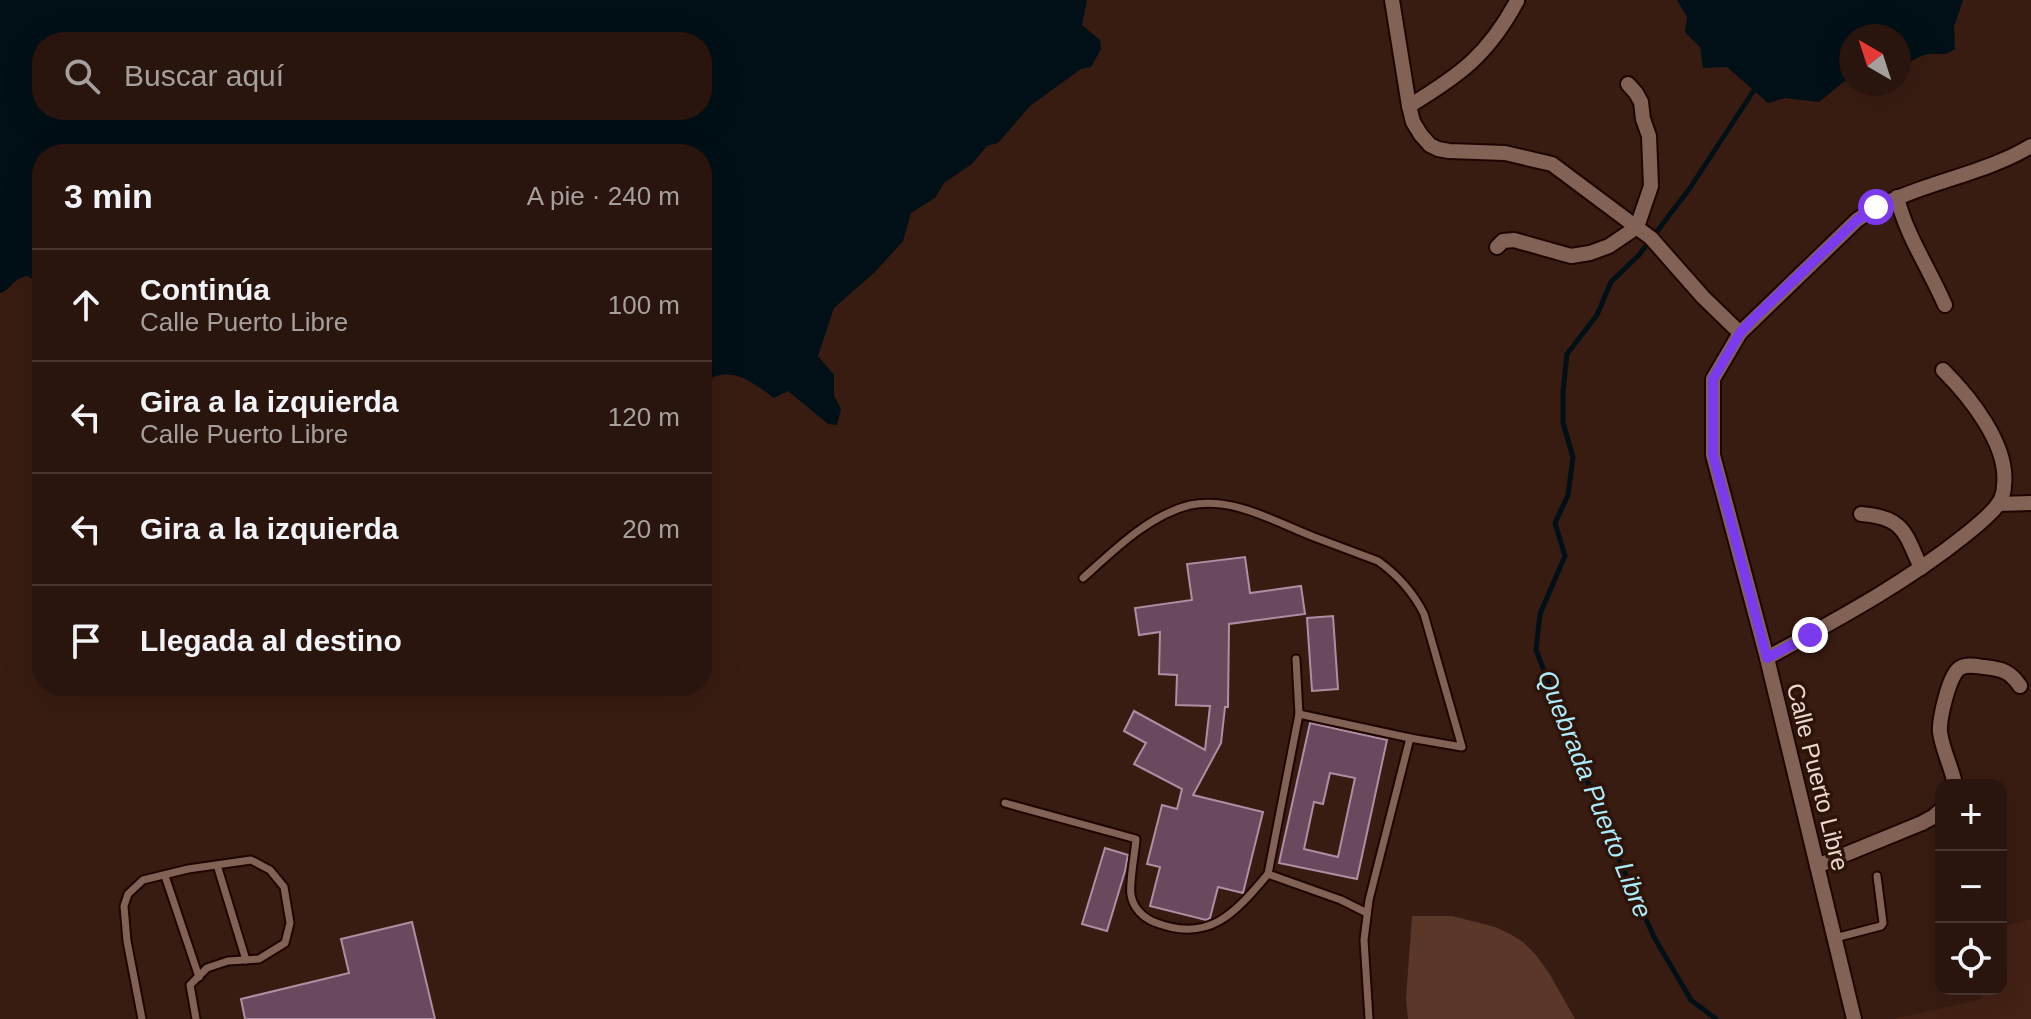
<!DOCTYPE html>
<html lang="es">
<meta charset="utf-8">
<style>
:root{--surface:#2a150e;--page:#321e17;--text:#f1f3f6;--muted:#a59f9e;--line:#46342e}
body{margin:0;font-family:Helvetica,sans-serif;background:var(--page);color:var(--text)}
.controls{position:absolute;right:24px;bottom:24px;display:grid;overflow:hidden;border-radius:16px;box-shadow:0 8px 32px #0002}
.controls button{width:72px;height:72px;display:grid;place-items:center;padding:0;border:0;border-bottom:2px solid var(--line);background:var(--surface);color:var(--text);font:40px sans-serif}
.compass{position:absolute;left:1839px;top:24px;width:72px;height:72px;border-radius:50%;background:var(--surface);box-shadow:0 8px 32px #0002;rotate:321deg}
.stop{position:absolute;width:24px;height:24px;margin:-18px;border:6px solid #7c3aed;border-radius:50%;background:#fff}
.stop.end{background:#7c3aed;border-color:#fff;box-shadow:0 2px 8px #0008}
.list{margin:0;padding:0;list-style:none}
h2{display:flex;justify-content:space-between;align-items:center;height:104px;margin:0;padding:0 32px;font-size:34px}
h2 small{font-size:26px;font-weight:400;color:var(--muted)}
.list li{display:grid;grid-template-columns:52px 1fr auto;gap:24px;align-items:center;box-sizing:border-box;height:112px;padding:0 32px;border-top:2px solid var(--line)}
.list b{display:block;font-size:30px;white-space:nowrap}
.list p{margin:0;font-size:26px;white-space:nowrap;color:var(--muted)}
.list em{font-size:26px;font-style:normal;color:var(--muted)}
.icon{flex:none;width:44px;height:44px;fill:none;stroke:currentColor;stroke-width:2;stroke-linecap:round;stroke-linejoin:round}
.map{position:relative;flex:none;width:2031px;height:1019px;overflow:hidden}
.search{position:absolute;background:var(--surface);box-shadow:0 8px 32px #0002;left:32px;top:32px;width:680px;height:88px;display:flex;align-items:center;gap:20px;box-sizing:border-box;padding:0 28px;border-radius:32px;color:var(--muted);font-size:30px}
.panel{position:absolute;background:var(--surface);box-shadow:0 8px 32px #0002;left:32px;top:144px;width:680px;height:552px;border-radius:32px}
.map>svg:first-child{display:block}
</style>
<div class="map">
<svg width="2031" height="1019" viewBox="0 0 2031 1019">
<rect width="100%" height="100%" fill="#381c12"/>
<!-- built -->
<polygon fill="#442215" points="2031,919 2031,1019 1894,1019 1982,999 1982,989 2001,989 2001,927"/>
<!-- green -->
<polygon fill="#5b372a" points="1412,916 1452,916 1495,927 1510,934 1523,942 1536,955 1549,973 1575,1019 1408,1019 1406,999"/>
<!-- water -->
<g fill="#001016" fill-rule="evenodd">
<path d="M0 0H1087L1082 25 1100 40 1101 49 1091 67 1081 69 1030 106 998 143 987 146 972 164 944 183 935 198 911 213 903 241 875 272 834 308 818 356 834 375V396L841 409 837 425 828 424 788 391 774 398C749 380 731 364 702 383V154H42V285L27 276C10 280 13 289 0 293ZM42 42H702V110H42Z"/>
<path d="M1677 0H1963L1954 27 1955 49C1943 57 1942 53 1929 54 1917 56 1908 63 1899 71V36H1851V76L1819 102 1785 98 1768 103 1727 67 1703 68 1700 47 1685 32 1687 17Z"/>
</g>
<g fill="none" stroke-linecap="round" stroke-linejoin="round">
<!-- stream -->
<polyline stroke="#001016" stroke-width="5" points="1716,1019 1691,1000 1654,937 1611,842 1536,650 1540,614 1565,556 1555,523 1568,495 1573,457 1563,423 1563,392 1567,354 1597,315 1611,282 1639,255 1690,188 1756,87"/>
</g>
<!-- building -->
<g fill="#6a495f" stroke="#ae8ea2" stroke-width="2" fill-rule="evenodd">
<polygon points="1245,557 1250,593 1301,586 1305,614 1229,624 1228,707 1225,707 1221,743 1193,795 1263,812 1243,893 1218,887 1210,918 1206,920 1150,906 1160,867 1147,864 1162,805 1177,809 1182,789 1134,764 1146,743 1124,731 1134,711 1205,750 1210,706 1176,705 1177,675 1159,674 1160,632 1139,635 1135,608 1192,600 1187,564"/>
<polygon points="1333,616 1338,689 1312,691 1307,618"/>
<path d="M1310 723 1387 740 1357 879 1279 863ZM1330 773 1355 778 1338 857 1304 849 1314 802 1323 804Z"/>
<polygon points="1105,848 1128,855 1125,871 1107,931 1082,924"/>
<polygon points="412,922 435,1019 245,1019 241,999 349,973 341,939"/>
</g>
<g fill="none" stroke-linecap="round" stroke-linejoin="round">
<!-- service casing -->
<g stroke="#1e0500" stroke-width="11">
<g id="service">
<path d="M1083 578C1113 551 1149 515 1190 505 1233 496 1275 522 1314 537 1335 545 1357 553 1378 561 1399 576 1413 592 1424 614L1462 747 1410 738"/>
<polyline points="1296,659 1299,714 1268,874 1341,900 1367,913"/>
<polyline points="1299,714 1410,738 1369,900 1364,940 1369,1019"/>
<path d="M1005 803 1136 839C1135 854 1129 882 1131 895 1133 907 1142 917 1154 922 1209 944 1235 913 1268 874"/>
<polyline points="217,865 246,960"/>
<polyline points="165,876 199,977"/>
<polyline points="1835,938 1881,926 1883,923 1877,876"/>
<polyline points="142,1019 127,941 124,906 128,894 143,880 188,869 251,860 270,870 284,887 290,923 285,943 259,959 228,961 207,968 190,985 196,1019"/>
</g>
</g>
<!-- minor casing -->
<g stroke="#1e0500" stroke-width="18">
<g id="minor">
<polyline points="1392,0 1409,106 1413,122 1421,135 1430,145 1438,149 1449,151 1505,153 1552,164 1651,238 1703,297 1740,333"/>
<path d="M1409 106C1460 75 1488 55 1517 1"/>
<path d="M1897 197C1906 235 1929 268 1945 305"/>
<polyline points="1497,247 1503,241 1514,240 1571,256 1590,253 1609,246 1637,227 1651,186 1649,136 1643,119 1641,102 1636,93 1628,84"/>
<polyline points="1998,504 2031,503"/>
<path d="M1861 514C1904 517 1905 533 1921 568"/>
<path d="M1767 658C1834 621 1904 584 1964 536 1975 527 1991 515 1999 503 2002 498 2004 491 2004 485 2009 445 1969 396 1943 370"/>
<path d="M1953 785 1954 780C1950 764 1942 748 1940 732 1939 720 1949 674 1960 668 1967 664 1976 666 1984 667 2002 669 2010 671 2020 686"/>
<polyline points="1817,866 1922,823 1933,817 1941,810"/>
<path d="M1854 1019 1767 658 1713 455V379L1740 333 1857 220C1909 183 1976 179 2031 146"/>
</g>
</g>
<!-- service -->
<use href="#service" stroke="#836256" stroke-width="7"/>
<!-- minor -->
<use href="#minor" stroke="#836256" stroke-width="14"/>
</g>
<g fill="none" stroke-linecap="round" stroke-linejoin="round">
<!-- route -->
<polyline stroke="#7c3aed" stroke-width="10" points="1810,635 1767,658 1713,455 1713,379 1740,333 1751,321 1857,220 1876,207"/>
</g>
<g text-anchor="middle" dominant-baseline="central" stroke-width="7" stroke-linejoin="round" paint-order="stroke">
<!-- street labels -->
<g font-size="24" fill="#ead7d0" stroke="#2d1308">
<text transform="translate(1818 777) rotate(76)">Calle Puerto Libre</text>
</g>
<!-- water labels -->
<g font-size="26" font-style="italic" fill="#abedfd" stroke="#2d1308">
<text transform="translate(1595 794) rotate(68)">Quebrada Puerto Libre</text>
</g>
</g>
</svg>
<div class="controls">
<button>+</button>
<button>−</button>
<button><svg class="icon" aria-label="locate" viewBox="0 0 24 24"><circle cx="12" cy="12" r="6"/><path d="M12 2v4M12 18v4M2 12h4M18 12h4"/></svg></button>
</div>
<svg class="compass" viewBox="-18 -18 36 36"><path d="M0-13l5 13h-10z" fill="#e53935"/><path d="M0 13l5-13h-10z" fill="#a59f9e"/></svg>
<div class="stop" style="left:1876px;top:207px"></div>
<div class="stop end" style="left:1810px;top:635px"></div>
<div class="search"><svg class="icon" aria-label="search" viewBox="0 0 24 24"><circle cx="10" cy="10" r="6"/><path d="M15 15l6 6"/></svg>Buscar aquí</div>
<section class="panel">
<h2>3 min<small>A pie · 240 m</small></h2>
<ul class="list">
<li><svg class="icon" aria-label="ahead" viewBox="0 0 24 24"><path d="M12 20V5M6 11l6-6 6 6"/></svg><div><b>Continúa</b><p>Calle Puerto Libre</p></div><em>100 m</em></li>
<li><svg class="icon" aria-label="left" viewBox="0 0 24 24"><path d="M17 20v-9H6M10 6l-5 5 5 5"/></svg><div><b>Gira a la izquierda</b><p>Calle Puerto Libre</p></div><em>120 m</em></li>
<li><svg class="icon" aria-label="left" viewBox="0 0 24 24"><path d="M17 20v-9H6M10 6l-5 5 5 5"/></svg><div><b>Gira a la izquierda</b></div><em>20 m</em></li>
<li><svg class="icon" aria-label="arrive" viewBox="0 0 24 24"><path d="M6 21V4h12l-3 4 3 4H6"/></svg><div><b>Llegada al destino</b></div></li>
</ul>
</section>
</div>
